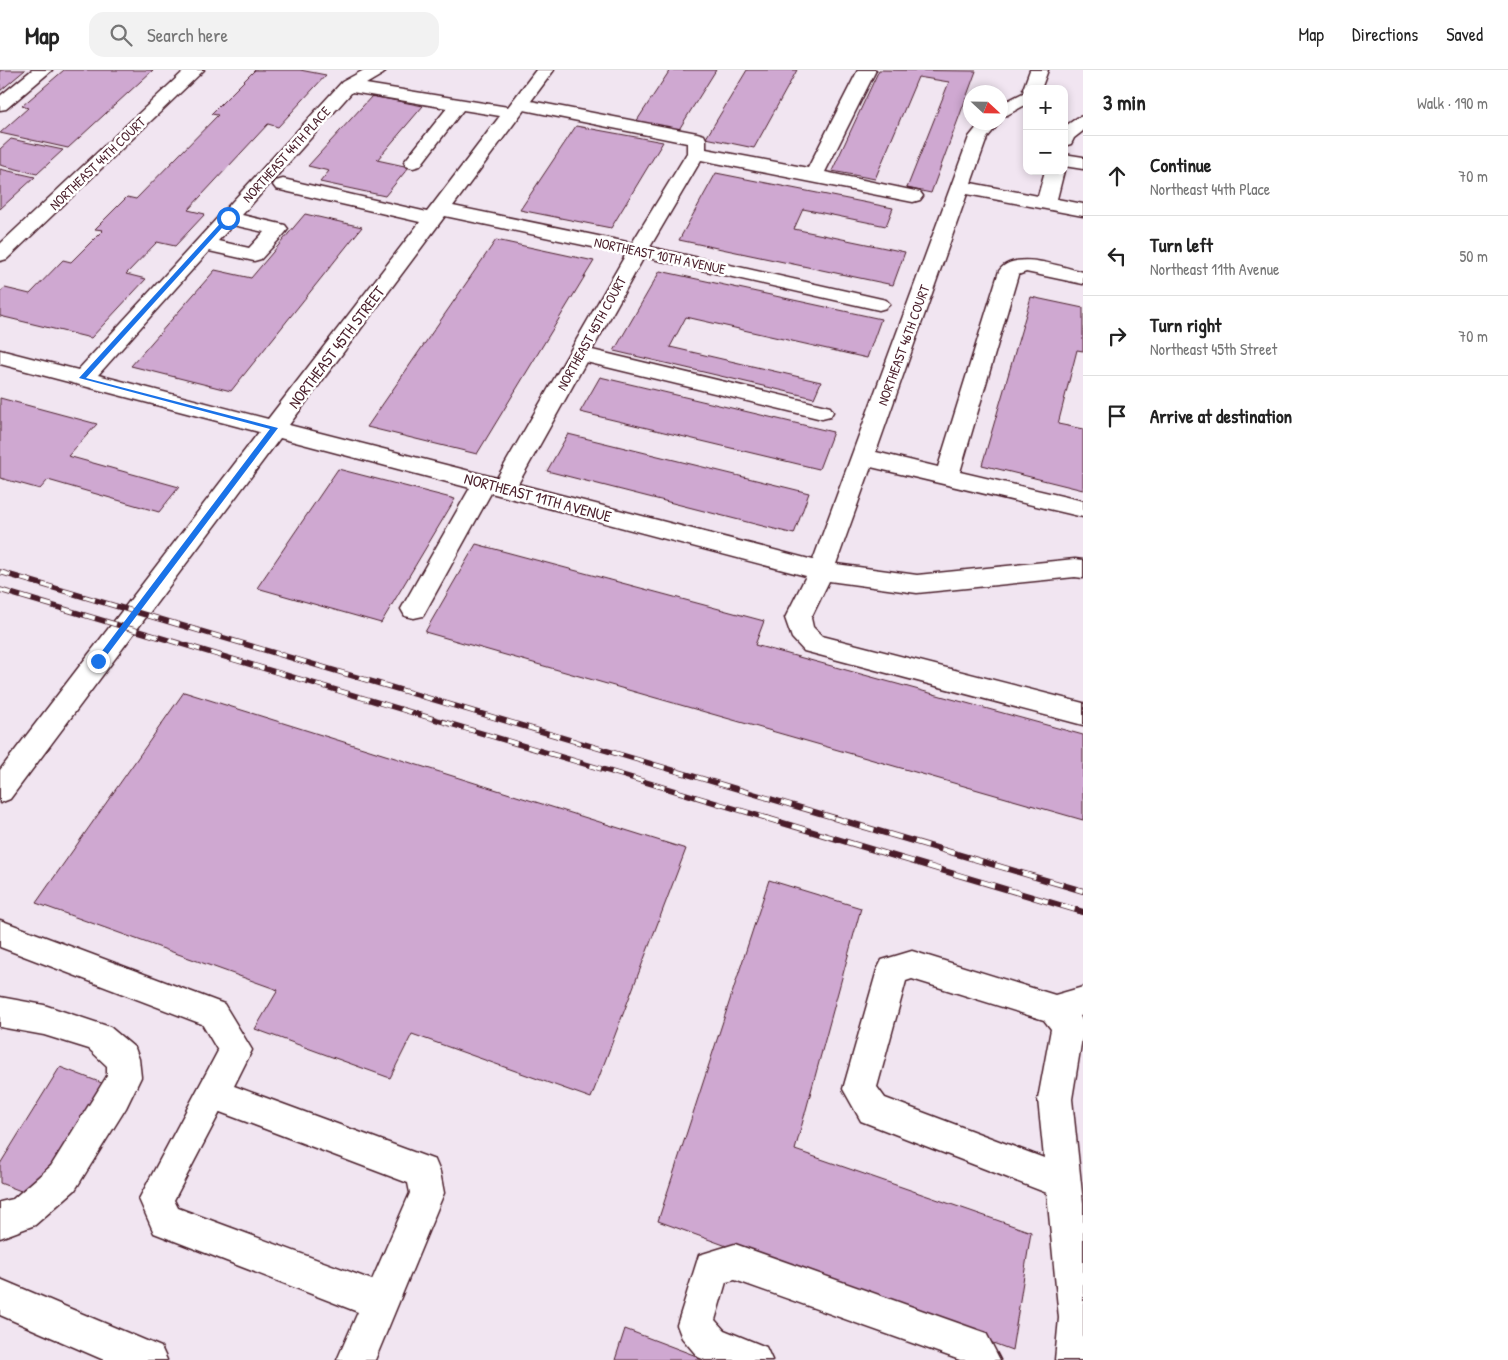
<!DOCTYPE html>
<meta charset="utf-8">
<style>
:root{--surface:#fff;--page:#f2f2f2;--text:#222;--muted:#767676;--line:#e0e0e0}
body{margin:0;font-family:"Patrick Hand",sans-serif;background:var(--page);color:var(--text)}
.controls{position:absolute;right:15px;top:15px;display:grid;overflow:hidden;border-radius:10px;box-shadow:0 2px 8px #0003}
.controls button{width:45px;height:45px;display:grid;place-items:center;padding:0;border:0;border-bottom:1px solid var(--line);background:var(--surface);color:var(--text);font:25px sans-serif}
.compass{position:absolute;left:963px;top:15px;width:45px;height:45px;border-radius:50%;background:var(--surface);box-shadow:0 2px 8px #0003;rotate:112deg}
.stop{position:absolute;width:15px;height:15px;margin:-11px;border:4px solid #1a73e8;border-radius:50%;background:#fff}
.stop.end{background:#1a73e8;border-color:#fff;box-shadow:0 1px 5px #0008}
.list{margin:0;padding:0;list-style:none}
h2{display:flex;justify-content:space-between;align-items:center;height:65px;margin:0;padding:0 20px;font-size:21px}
h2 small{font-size:16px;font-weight:400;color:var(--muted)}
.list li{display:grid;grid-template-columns:32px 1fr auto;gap:15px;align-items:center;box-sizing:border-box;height:80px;padding:0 20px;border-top:1px solid var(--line)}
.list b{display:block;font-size:19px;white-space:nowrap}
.list p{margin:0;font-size:16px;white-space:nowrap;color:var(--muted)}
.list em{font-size:16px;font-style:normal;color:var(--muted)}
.icon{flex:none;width:28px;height:28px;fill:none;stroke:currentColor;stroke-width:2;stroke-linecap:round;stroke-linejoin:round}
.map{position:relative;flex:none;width:1083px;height:1290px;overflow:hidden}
header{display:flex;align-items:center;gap:30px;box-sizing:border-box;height:70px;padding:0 25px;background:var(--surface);border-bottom:1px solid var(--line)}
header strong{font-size:24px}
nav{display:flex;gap:28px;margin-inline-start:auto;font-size:18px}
.search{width:350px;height:45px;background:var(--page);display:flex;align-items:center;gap:12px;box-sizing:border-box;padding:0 18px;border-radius:15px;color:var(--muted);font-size:19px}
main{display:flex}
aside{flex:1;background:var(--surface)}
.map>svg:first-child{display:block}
</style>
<header>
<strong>Map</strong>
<div class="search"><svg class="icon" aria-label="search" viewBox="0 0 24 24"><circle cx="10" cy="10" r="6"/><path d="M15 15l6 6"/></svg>Search here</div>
<nav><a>Map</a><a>Directions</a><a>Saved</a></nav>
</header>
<main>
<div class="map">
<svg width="1083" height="1290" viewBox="0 0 1083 1290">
<rect width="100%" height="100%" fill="#f1e5f1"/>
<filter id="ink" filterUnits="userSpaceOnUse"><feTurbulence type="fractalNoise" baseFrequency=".02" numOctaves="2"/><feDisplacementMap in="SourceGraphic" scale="10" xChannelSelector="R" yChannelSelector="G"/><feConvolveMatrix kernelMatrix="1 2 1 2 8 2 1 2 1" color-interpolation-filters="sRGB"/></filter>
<g filter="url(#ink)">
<!-- building -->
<g fill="#cfa8d1" stroke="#4a1f2b">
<polygon points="0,0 25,0 0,21"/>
<polygon points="64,0 153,0 68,78 0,63 28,38 22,36"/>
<polygon points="255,0 300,0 326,5 278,57 268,54 188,140 205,144 175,176 157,172 126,204 146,209 91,268 0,246 0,222 5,218 30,224 63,190 71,192 103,160 95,159 127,127 136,129 218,45 211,44"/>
<polygon points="670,0 716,0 678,61 636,52"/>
<polygon points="747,0 797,0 754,78 706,68"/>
<polygon points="879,0 976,1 931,123 907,118 949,12 918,7 875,109 832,101"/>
<polygon points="372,26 423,36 377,90 409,97 385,126 320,112 329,101 308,96"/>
<polygon points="576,56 663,72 611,158 520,140"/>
<polygon points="11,69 63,80 37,104 0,95 0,79"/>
<polygon points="0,99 35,107 0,139"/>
<polygon points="716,103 893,138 886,156 803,139 794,159 905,182 893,215 679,170"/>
<polygon points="305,144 362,157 231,321 131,296 215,200 251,208"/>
<polygon points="496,170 594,191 477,384 367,357"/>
<polygon points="660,201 881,249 867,288 686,247 670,277 821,312 814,328 614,281"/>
<polygon points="1031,227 1083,238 1083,281 1077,280 1058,354 1083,359 1083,420 982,395"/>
<polygon points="600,307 833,362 819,399 580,342"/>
<polygon points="0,328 97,354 68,386 179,417 159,442 48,410 40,419 0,408"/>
<polygon points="568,364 809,423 794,464 547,401"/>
<polygon points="338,399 455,429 381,553 257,518"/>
<polygon points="476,474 764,551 755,575 1083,665 1083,750 425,562"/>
<polygon points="184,622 686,779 591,1028 412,964 390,1008 255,959 278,920 36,833"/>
<polygon points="769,810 861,838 795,1080 1031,1162 1012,1280 658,1151"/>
<polygon points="60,997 102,1013 34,1126 0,1113 0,1094"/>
<polygon points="625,1259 707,1290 615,1290"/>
</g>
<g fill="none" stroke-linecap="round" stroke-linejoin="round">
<!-- minor casing -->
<g stroke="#4a1f2b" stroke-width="3">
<g id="minor">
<polygon points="32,0 52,0 6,39 0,40 0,26"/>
<polygon points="185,0 204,0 7,189 0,191 0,174"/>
<path d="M364 0H386L383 4 366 14 508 37 536 0H554L531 31 697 63 704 65 706 69V79L808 98 858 0H876L825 102 920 122 923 126 920 130 913 132 701 90 650 177 886 230 890 234 886 238 879 240 644 187 592 280 830 337 833 342 830 347 822 349 586 292 518 414 813 490 969 67 981 52H1000L987 68 971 113 1038 126 1045 101H1064L1057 129 1083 134V146L967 124 876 382 938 397 999 201C1014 179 1061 197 1083 202V214L1026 202 1018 205 960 402 1083 431V447L871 397 836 494 917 505 1075 489 1083 490V508L1075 507 917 523 829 511 811 548 813 557 822 566 1083 633V655L804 581 792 568 785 548 806 506 491 423 423 546 414 548 405 546 401 539 470 418 280 368 10 729 0 733V700L259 362 0 294V280L78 300 342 12ZM352 22 447 38 404 92 406 96 413 98 420 96 463 40 500 46 427 142 283 109 276 111 273 115 276 119 420 152 268 349 98 305 209 181 254 191 261 189 285 163 288 159 285 155 242 145ZM524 40 687 73V83L632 173 453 136ZM445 146 626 184 497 408 289 355ZM233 155 264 162 249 178 218 171Z"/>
<polygon points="1030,0 1048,0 1041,19 1027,19 1027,34 1007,45 1001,46 1001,34 1025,22 1023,19"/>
<polygon points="1083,46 1083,61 1074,68 1071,74 1064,76 1064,57 1077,48"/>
<polygon points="1064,84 1083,87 1083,99 1064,96"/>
<path d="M0 850 224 934 252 980 234 1016 435 1090 440 1102 444 1123 375 1290H337L358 1242 154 1163 139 1129 218 981 202 954 0 877ZM220 1042 408 1113 410 1123 372 1210 178 1138 174 1130Z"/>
<path d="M912 881 1055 925 1083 917V945L1080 946 1083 953V962L1072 1029 1083 1133V1290H1055L1059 1248 1047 1123 861 1051 843 1019 877 900 882 890ZM912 909 1044 950 1051 959 1038 1029 1044 1088 885 1028 877 1017 906 911Z"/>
<polygon points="0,927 44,935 110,957 135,978 139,989 141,1007 126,1038 75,1120 35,1155 0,1168 0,1132 13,1129 51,1096 107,1006 107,996 89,979 44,965 0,957"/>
<polygon points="735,1174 986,1263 1000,1290 960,1290 735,1210 726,1212 715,1250 724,1260 766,1277 772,1290 705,1290 698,1287 682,1268 677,1255 699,1185"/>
<polygon points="0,1209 161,1277 167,1290 104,1290 0,1245"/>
</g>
</g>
<!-- minor -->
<use href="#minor" fill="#fff" fill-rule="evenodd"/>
<!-- rail-far1 casing -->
<g stroke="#4a1f2b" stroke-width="5.5">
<g id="rail-far1">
<polyline points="0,502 839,749"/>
<polyline points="0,520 770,749"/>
</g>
</g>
<!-- rail casing -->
<g stroke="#4a1f2b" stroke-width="6">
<g id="rail">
<polyline points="766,748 1083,842"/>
<polyline points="834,748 1083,821"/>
</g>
</g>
<!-- rail-far1 -->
<use href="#rail-far1" stroke="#fff" stroke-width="4" stroke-dasharray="11" stroke-linecap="butt"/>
<!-- rail -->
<use href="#rail" stroke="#fff" stroke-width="4.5" stroke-dasharray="14" stroke-linecap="butt"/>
</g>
</g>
<!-- route -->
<polygon fill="#1a73e8" points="226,147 231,148 86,308 278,358 101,593 96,593 96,589 270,359 79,308"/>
<g text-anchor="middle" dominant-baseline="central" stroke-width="5" stroke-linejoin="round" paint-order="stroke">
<!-- far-street labels -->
<g font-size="14" fill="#4a1f2b" stroke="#fff">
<text transform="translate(286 84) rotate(-48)">NORTHEAST 44TH PLACE</text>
<text transform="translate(97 93) rotate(-44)">NORTHEAST 44TH COURT</text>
<text transform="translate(660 185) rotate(12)">NORTHEAST 10TH AVENUE</text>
<text transform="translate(591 263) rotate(-61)">NORTHEAST 45TH COURT</text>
<text transform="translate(903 275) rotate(-70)">NORTHEAST 46TH COURT</text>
</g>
<!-- street labels -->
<g font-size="16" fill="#4a1f2b" stroke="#fff">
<text transform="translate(336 277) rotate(-53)">NORTHEAST 45TH STREET</text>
<text transform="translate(538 427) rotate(15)">NORTHEAST 11TH AVENUE</text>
</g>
</g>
</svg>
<div class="controls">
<button>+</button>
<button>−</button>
</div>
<svg class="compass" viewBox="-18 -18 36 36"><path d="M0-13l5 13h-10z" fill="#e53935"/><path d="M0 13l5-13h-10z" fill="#767676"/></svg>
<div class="stop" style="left:228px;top:148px"></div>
<div class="stop end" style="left:98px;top:591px"></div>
</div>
<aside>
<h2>3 min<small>Walk · 190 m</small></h2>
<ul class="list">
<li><svg class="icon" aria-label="ahead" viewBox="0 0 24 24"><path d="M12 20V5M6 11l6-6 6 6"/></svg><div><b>Continue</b><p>Northeast 44th Place</p></div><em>70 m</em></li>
<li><svg class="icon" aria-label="left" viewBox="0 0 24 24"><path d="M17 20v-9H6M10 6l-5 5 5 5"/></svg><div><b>Turn left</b><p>Northeast 11th Avenue</p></div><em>50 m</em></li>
<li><svg class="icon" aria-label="right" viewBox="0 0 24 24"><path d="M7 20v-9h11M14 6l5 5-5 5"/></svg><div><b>Turn right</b><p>Northeast 45th Street</p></div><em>70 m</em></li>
<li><svg class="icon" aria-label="arrive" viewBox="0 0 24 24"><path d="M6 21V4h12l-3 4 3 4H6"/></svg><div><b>Arrive at destination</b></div></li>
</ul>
</aside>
</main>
